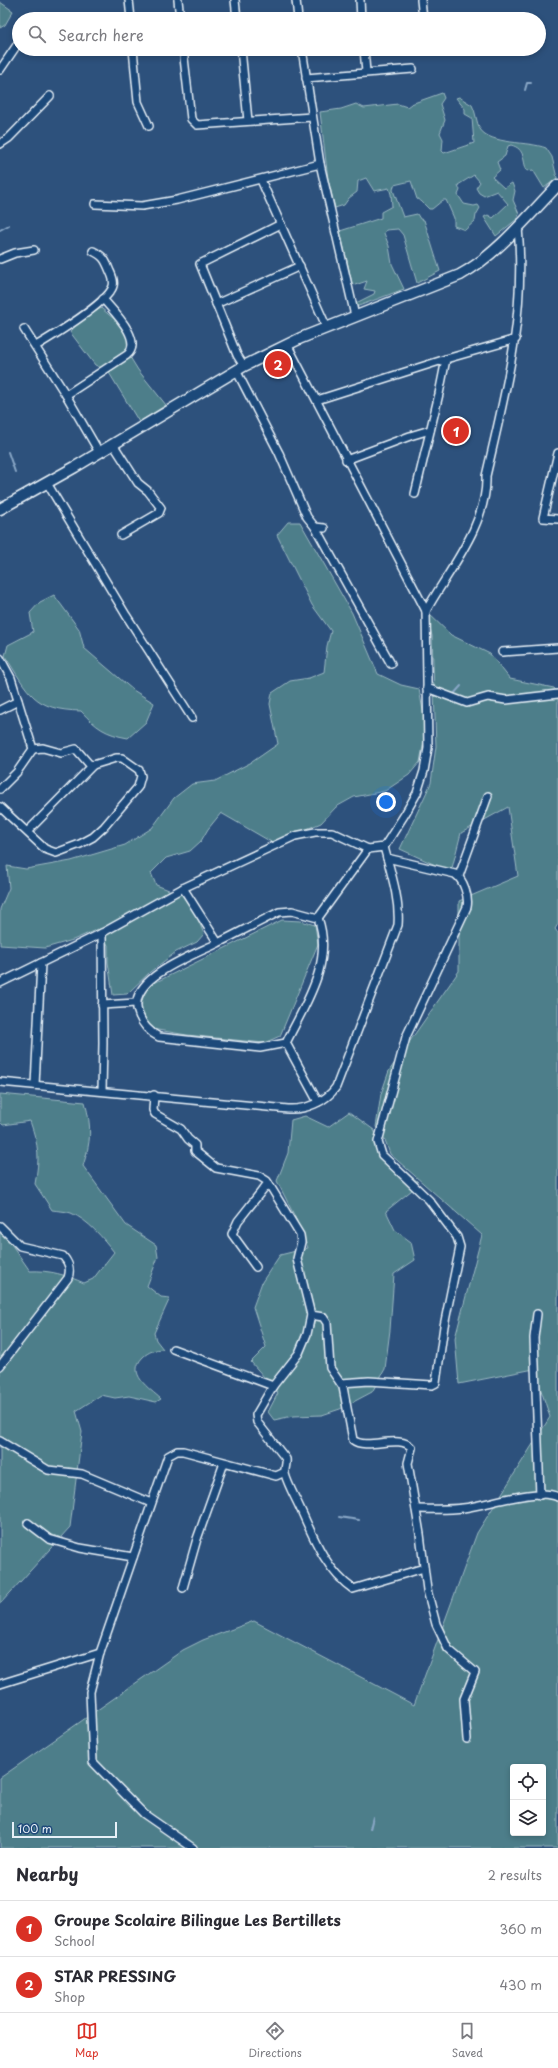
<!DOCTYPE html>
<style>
:root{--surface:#fff;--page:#f7f7f7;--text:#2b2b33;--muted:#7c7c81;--line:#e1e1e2;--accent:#d93025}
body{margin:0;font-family:"Playpen Sans",sans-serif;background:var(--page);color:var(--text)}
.controls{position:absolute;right:12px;bottom:12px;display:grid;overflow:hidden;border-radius:4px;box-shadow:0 2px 6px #0003}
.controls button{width:36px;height:36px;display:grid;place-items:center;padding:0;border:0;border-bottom:1px solid var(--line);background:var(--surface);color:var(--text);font:20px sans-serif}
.scale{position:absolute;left:12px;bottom:10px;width:105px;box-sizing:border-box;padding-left:4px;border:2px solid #e8f1f8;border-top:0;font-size:11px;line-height:14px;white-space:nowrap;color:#e8f1f8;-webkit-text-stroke:3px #1f4a7a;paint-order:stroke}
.you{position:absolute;left:386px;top:802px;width:14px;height:14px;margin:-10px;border:3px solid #fff;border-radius:50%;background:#1a73e8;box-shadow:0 0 0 6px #1a73e833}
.badge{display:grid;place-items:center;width:26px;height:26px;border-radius:50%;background:var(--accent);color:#fff;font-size:13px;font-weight:700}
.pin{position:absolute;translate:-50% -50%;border:2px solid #fff;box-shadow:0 1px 4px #0006}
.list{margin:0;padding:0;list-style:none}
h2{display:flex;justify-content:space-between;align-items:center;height:52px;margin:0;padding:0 16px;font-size:17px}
h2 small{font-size:13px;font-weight:400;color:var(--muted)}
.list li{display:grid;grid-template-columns:26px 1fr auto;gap:12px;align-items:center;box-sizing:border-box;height:56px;padding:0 16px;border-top:1px solid var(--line)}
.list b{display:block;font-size:15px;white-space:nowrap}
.list p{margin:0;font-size:13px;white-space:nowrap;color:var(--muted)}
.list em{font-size:13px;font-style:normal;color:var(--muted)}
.icon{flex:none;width:22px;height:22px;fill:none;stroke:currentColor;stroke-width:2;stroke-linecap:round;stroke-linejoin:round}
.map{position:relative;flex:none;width:558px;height:1848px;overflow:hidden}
.search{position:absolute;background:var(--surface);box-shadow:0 2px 6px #0003;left:12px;right:12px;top:12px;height:44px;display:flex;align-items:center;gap:10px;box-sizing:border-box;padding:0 14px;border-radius:22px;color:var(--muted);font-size:15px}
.sheet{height:164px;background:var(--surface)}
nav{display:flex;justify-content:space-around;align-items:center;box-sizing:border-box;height:56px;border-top:1px solid var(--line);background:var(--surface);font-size:11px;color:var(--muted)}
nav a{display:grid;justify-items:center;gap:2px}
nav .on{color:var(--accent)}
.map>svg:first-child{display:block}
</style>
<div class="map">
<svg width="558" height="1848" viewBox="0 0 558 1848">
<rect width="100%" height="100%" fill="#2d517c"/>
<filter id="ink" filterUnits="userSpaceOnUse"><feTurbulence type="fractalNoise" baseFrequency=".025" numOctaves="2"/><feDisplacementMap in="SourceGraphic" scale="8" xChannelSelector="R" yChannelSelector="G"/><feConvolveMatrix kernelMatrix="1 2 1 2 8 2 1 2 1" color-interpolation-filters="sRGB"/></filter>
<g filter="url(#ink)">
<!-- green -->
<g fill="#4d7e8a" stroke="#9ab8c1" fill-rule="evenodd">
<polygon points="0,2 13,11 5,25 0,28"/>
<path d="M442 93 444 98 440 104 445 120 440 133 443 139 442 151 444 153 474 143 472 118 465 114V109L456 98 459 97 472 105C476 112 476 122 480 129 490 145 529 141 546 148L552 157 557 178 544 188 533 170 527 171C522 160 526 149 511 145L508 146 505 156 497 162 500 170 492 177 504 188 512 183 515 191 513 200 519 214 517 219 496 236 484 217 488 215 493 218 508 204 497 191 484 196 479 193 476 188 480 182 474 175 458 185 460 190 458 195 464 204 474 206 478 205 480 208 476 215 475 221 465 230 454 226V218L446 200H443L432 209H429L421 201 417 199 411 181 394 185 393 190 403 217 417 214 420 219 424 220 440 271 417 283 403 235 398 229 386 230 384 233 389 246 392 264 404 289 356 307V303L374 294 375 291 364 289 367 281 355 285 352 283 340 231 381 218V212L392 206 391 194 389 188 374 191 366 178 358 181 357 192 349 198 344 205 335 208 328 179 320 112 341 109 356 104 364 108 398 104 407 107 411 104Z"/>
<polygon points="101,308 114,319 136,348 130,357 138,370 166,405 139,422 108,371 95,365 70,332 79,322"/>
<polygon points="288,522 300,522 352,613 378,674 401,685 419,689 424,716 424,740 420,762 409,775 385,791 354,797 336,807 321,823 273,843 221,813 208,829 201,841 190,851 166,858 151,873 156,885 182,895 197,917 204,934 197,942 176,952 150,972 127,994 113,995 108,962 108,945 98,929 73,940 45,948 0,945 0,909 9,888 7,866 26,869 71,861 125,845 152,828 174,798 192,784 215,781 252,762 278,744 270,704 272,693 290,681 309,678 324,672 327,646 331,631 312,605 277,535"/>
<path d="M54 595 79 629 84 648 133 690 154 703 146 722 128 738C105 734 97 728 81 711 33 710 29 693 5 656L8 645 33 632 30 613 40 602Z"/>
<path d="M426 611 451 635 490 654 510 679 554 688 558 693V924L555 929 558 933V1848H0V1778L183 1650 203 1640 254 1621 414 1705 477 1533 550 1417 534 1369 459 1384 455 1338 482 1235 390 1154 385 1140 376 1127 381 1094 389 1071 459 971V901L518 876 508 807 461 833 451 872 400 849 431 783 436 746 432 636ZM513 1767H543V1833H513Z"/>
<path d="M282 920 301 921 315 925 318 944 280 1036 264 1043 187 1035 152 1029C140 1012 138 1005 148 986Z"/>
<path d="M0 1094 85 1102C92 1128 91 1141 83 1166L126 1225 156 1245 158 1257 147 1286 161 1297 170 1298 154 1333 156 1340 163 1349C156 1349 148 1352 143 1357 126 1374 149 1388 161 1399L156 1402 129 1396 115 1398 101 1395 76 1411 82 1432 70 1527 0 1604V1233L7 1238 30 1271C50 1270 66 1275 84 1283L93 1279 114 1252C103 1238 88 1220 71 1213 66 1211 58 1211 52 1210L35 1184C40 1156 39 1148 30 1121L3 1125 0 1122Z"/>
<polygon points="349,1112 374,1130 385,1154 418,1182 412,1190 386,1211 395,1230 411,1242 415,1260 394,1274 390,1330 385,1369 372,1392 340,1409 322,1415 293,1416 274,1420 268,1412 278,1393 251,1362 266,1347 253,1307 262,1282 280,1255 308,1248 296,1219 277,1181 288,1153 291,1120 305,1116 328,1127"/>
</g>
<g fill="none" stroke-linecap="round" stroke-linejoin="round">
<!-- stream -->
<g stroke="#89a7c6" stroke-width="2">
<polyline points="525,90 527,83 531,83"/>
<polyline points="0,230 9,225"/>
<polyline points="8,452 15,472"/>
<polyline points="452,696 461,686"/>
<polyline points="339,1517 359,1520"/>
<polyline points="370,1829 373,1817"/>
</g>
<!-- minor casing -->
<g stroke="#e8f1f8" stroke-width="10">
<g id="minor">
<polyline points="129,0 131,19"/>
<polyline points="178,0 180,19"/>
<polyline points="235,0 237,19"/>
<polyline points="296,0 298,19"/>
<polyline points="360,0 361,19"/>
<polyline points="421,0 423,19"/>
<polyline points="133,49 138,102 149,126"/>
<polyline points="183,49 191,119 197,125 312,117"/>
<polyline points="241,49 248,121"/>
<polyline points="302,49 320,164 355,316"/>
<polyline points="364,49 366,72"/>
<polyline points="0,70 19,42"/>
<polyline points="306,78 413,69"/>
<polyline points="0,144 9,138 50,96"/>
<polyline points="261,180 327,328"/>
<polyline points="95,204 142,206 177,200 320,164"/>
<polyline points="0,259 15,253 34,250"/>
<polyline points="216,304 300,266"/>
<polyline points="24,329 66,395 99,452"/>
<path d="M36 346C51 337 109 302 113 286 115 280 111 274 109 269 105 259 103 256 93 251"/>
<polyline points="244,366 237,355 200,264 281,224"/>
<polyline points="236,370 279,453 307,517 315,527 324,528"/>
<path d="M66 395 127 355C144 340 113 311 103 299"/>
<polyline points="317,400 446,359 516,339"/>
<polyline points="113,444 138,483 148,491 161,508 159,513 121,535"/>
<polyline points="558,453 543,518 558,519"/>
<polyline points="346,460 410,436 430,430"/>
<polyline points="47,483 126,615 192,718"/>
<polyline points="415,494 439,394 446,359"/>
<polyline points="315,527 391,664"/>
<path d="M426 611C448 571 488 524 486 476 506 390 526 316 518 227"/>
<polyline points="502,652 558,648"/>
<polyline points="0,658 11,678 33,749 17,772 0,789"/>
<polyline points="427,688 467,703 488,697 506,700 558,694"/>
<polyline points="0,710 18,701"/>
<polyline points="33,749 43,748 61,753 76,749 89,764 93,765"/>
<polyline points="0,807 45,849 56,853 80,844 93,837 104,827 138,787 141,776 139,770 122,758 116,758 93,765 27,832"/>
<polyline points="459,876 488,796"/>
<path d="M183 888 218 943 279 912 292 911 318 918C334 963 305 1004 286 1043L260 1048 159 1037C149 1032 143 1026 139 1015 123 979 194 955 218 943"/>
<polyline points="318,918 368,849"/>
<polyline points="0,983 102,933 183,888 295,836 315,832 332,832 368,849 384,847 405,814 417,793 424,771 428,748 426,611 287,344"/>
<polyline points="102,1005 136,1003"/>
<polyline points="286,1043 318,1102"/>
<path d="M0 1082 288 1109C305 1110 326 1102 336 1087L398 925C400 899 391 873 384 847"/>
<polyline points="35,1085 41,963"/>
<polyline points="102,1091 103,1043 102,933"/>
<path d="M154 1095 153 1110 155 1114 181 1129 188 1139 195 1145V1151L216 1168 259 1176 267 1181 300 1235 301 1242 297 1259 311 1315 307 1334 299 1353 273 1386 256 1415 257 1422 286 1459C287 1464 284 1469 285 1474 288 1485 295 1497 300 1508 313 1536 326 1571 353 1589L424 1568"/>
<path d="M0 1226 20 1246 63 1256C69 1263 71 1269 68 1278L0 1366"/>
<polyline points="256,1267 232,1234 238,1221 268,1183"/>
<polyline points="537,1314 534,1338 540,1495"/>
<path d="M311 1315 323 1317 327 1323 330 1368 343 1387 353 1440C367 1451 400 1433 412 1448L408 1463 420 1534 427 1590 436 1624 448 1649 475 1672 464 1699 467 1739"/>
<polyline points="173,1349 273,1386"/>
<path d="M341 1383 369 1381 432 1385 436 1383 444 1326 460 1247 457 1237 429 1200 382 1155 378 1142 406 1037 467 907C469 897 464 880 455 874L387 858"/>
<polyline points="0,1441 48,1470 82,1474 151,1503"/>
<path d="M416 1509C432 1509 448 1510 463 1508 488 1505 536 1487 558 1497"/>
<polyline points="28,1523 49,1539 80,1548 133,1557"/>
<polyline points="183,1588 197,1539 224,1463"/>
<polyline points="0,1684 100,1653"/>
<polyline points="193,1848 144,1814 93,1762 90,1692 100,1653 168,1456 177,1451 183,1451 276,1476 285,1472"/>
</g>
</g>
<!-- secondary casing -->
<g stroke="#e8f1f8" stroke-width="13">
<path id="secondary" d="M0 509 75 467 244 366 301 338 460 275C498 254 528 216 558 185"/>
</g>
<!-- minor -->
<use href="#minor" stroke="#1f4a7a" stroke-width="7"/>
<!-- secondary -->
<use href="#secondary" stroke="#1f4a7a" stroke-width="10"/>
</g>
</g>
</svg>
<div class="controls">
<button><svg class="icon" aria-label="locate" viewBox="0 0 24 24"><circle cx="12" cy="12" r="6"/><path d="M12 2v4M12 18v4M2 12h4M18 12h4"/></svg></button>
<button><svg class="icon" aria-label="layers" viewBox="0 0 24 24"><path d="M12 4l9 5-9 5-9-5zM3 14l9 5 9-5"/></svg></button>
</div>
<div class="scale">100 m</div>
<div class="you"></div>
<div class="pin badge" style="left:456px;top:431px">1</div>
<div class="pin badge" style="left:278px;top:364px">2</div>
<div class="search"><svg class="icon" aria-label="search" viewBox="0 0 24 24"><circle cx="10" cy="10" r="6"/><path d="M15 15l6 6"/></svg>Search here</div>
</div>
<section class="sheet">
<h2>Nearby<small>2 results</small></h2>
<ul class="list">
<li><span class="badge">1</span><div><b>Groupe Scolaire Bilingue Les Bertillets</b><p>School</p></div><em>360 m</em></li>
<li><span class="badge">2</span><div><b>STAR PRESSING</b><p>Shop</p></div><em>430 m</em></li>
</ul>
</section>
<nav>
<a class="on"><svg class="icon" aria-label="map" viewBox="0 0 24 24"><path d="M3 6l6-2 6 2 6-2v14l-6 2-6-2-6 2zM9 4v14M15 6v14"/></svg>Map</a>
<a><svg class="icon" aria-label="directions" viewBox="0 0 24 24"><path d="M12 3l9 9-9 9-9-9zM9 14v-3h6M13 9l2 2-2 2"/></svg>Directions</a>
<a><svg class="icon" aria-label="saved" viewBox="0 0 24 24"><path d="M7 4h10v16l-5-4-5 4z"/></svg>Saved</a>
</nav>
